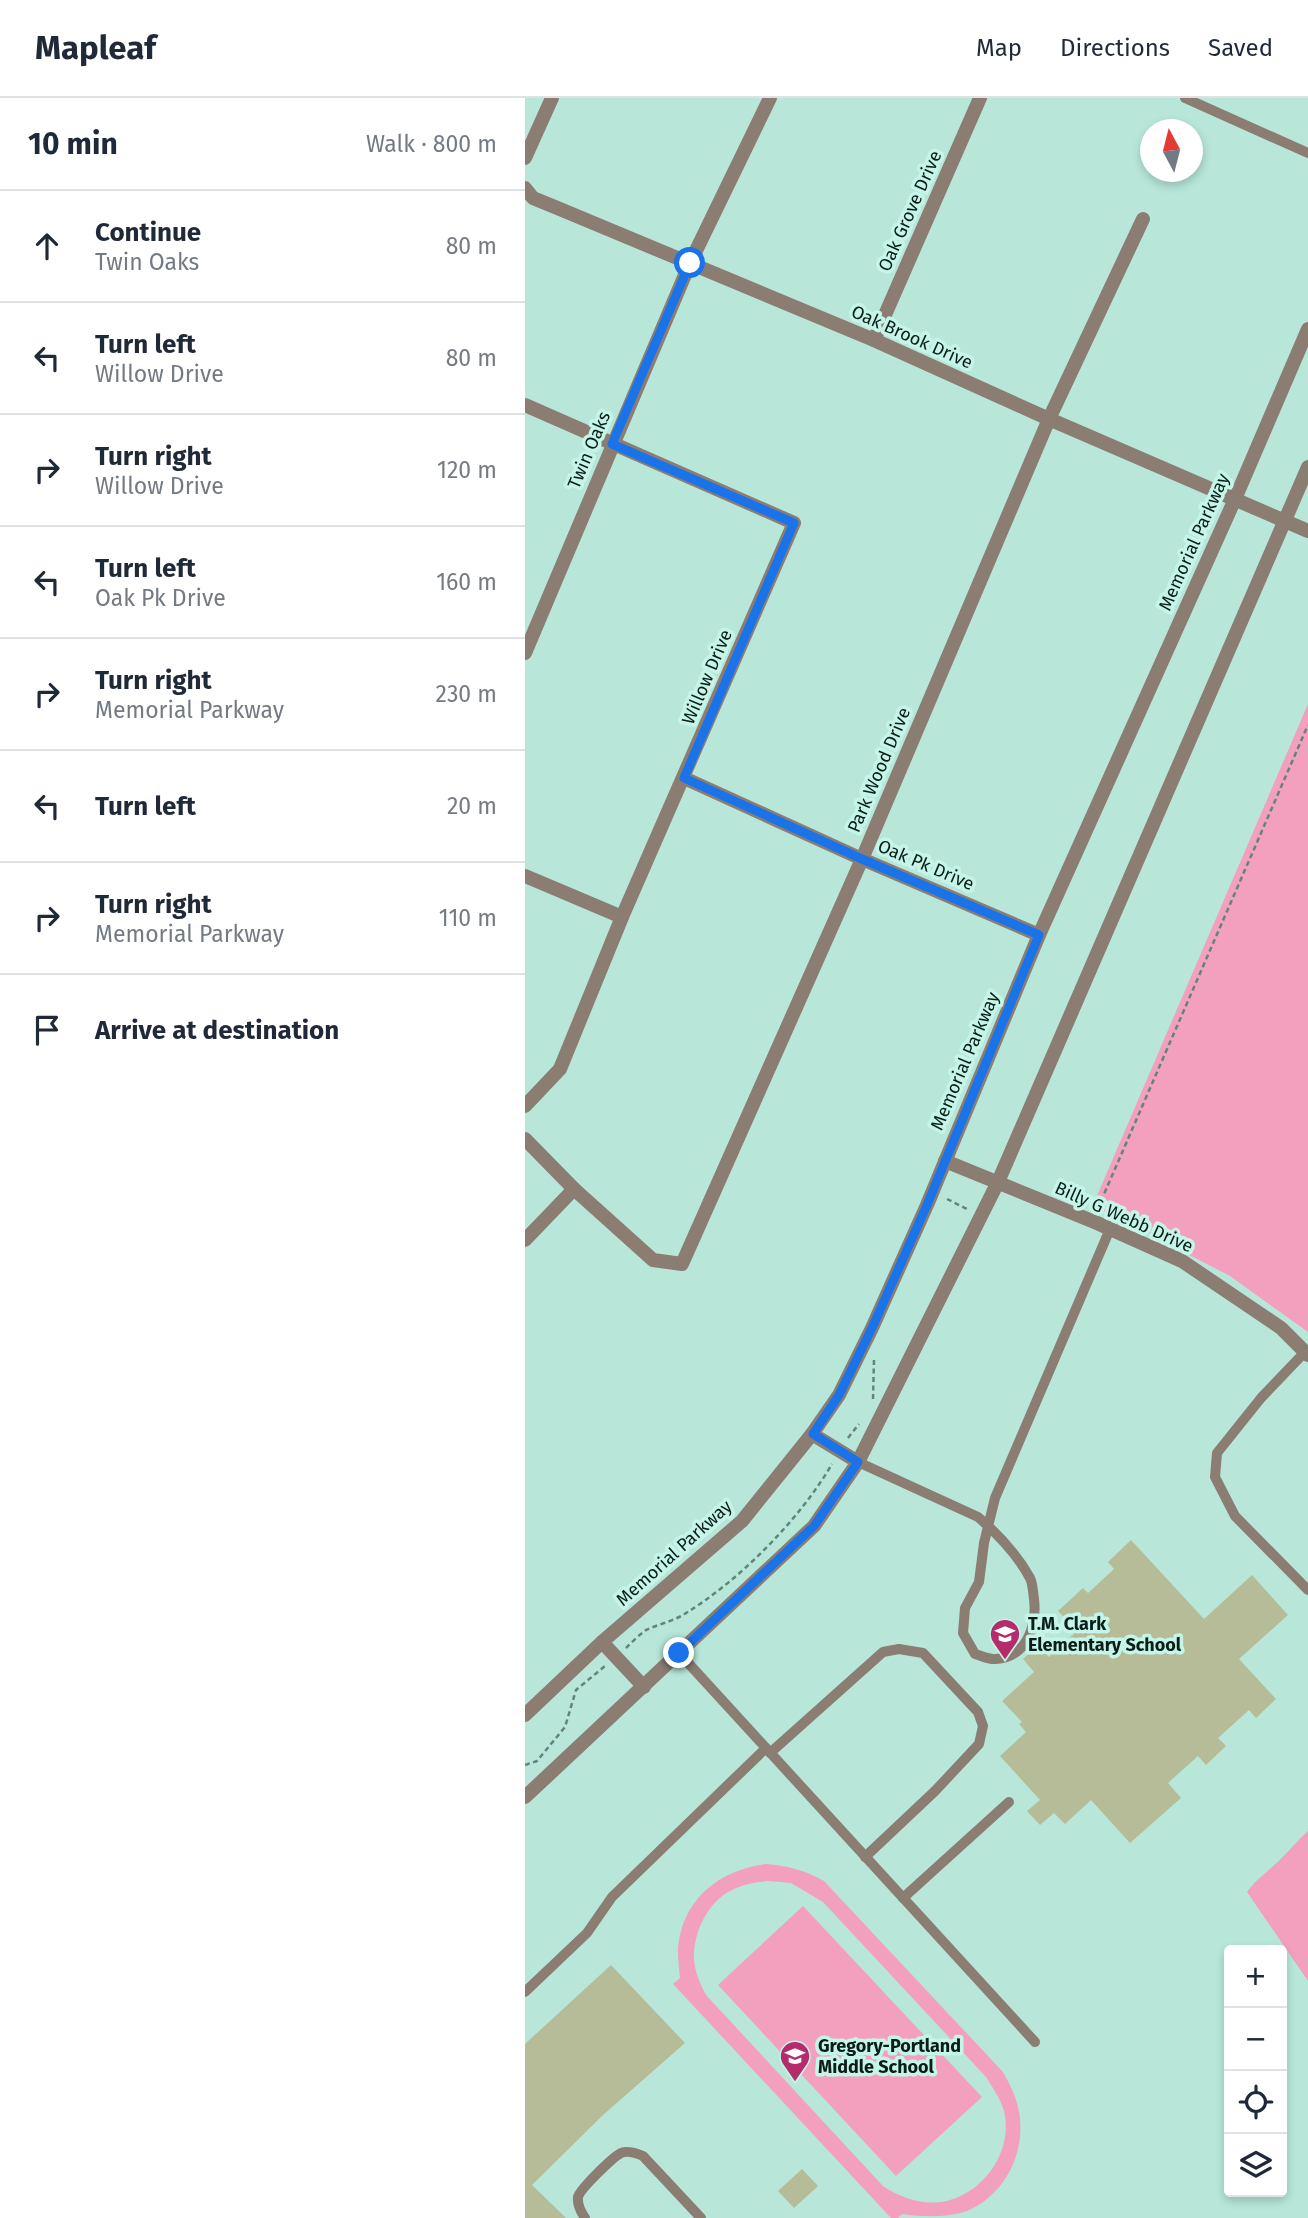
<!DOCTYPE html>
<meta charset="utf-8">
<style>
:root{--surface:#fff;--page:#f2f2f3;--text:#1f2937;--muted:#747a83;--line:#e0e1e3}
body{margin:0;font-family:"Fira Sans",sans-serif;background:var(--page);color:var(--text)}
.controls{position:absolute;right:21px;bottom:21px;display:grid;overflow:hidden;border-radius:7px;box-shadow:0 4px 10px #0003}
.controls button{width:63px;height:63px;display:grid;place-items:center;padding:0;border:0;border-bottom:2px solid var(--line);background:var(--surface);color:var(--text);font:35px sans-serif}
.compass{position:absolute;left:615px;top:21px;width:63px;height:63px;border-radius:50%;background:var(--surface);box-shadow:0 4px 10px #0003;rotate:353deg}
.stop{position:absolute;width:21px;height:21px;margin:-16px;border:5px solid #1a73e8;border-radius:50%;background:#fff}
.stop.end{background:#1a73e8;border-color:#fff;box-shadow:0 2px 7px #0008}
.list{margin:0;padding:0;list-style:none}
h2{display:flex;justify-content:space-between;align-items:center;height:91px;margin:0;padding:0 28px;font-size:30px}
h2 small{font-size:23px;font-weight:400;color:var(--muted)}
.list li{display:grid;grid-template-columns:46px 1fr auto;gap:21px;align-items:center;box-sizing:border-box;height:112px;padding:0 28px;border-top:2px solid var(--line)}
.list b{display:block;font-size:26px;white-space:nowrap}
.list p{margin:0;font-size:23px;white-space:nowrap;color:var(--muted)}
.list em{font-size:23px;font-style:normal;color:var(--muted)}
.icon{flex:none;width:38px;height:38px;fill:none;stroke:currentColor;stroke-width:2;stroke-linecap:round;stroke-linejoin:round}
.map{position:relative;flex:none;width:783px;height:2120px;overflow:hidden}
header{display:flex;align-items:center;gap:42px;box-sizing:border-box;height:98px;padding:0 35px;background:var(--surface);border-bottom:2px solid var(--line)}
header strong{font-size:33px}
nav{display:flex;gap:38px;margin-inline-start:auto;font-size:24px}
main{display:flex}
aside{flex:1;background:var(--surface)}
.map>svg:first-child{display:block}
</style>
<header>
<strong>Mapleaf</strong>
<nav><a>Map</a><a>Directions</a><a>Saved</a></nav>
</header>
<main>
<aside>
<h2>10 min<small>Walk · 800 m</small></h2>
<ul class="list">
<li><svg class="icon" aria-label="ahead" viewBox="0 0 24 24"><path d="M12 20V5M6 11l6-6 6 6"/></svg><div><b>Continue</b><p>Twin Oaks</p></div><em>80 m</em></li>
<li><svg class="icon" aria-label="left" viewBox="0 0 24 24"><path d="M17 20v-9H6M10 6l-5 5 5 5"/></svg><div><b>Turn left</b><p>Willow Drive</p></div><em>80 m</em></li>
<li><svg class="icon" aria-label="right" viewBox="0 0 24 24"><path d="M7 20v-9h11M14 6l5 5-5 5"/></svg><div><b>Turn right</b><p>Willow Drive</p></div><em>120 m</em></li>
<li><svg class="icon" aria-label="left" viewBox="0 0 24 24"><path d="M17 20v-9H6M10 6l-5 5 5 5"/></svg><div><b>Turn left</b><p>Oak Pk Drive</p></div><em>160 m</em></li>
<li><svg class="icon" aria-label="right" viewBox="0 0 24 24"><path d="M7 20v-9h11M14 6l5 5-5 5"/></svg><div><b>Turn right</b><p>Memorial Parkway</p></div><em>230 m</em></li>
<li><svg class="icon" aria-label="left" viewBox="0 0 24 24"><path d="M17 20v-9H6M10 6l-5 5 5 5"/></svg><div><b>Turn left</b></div><em>20 m</em></li>
<li><svg class="icon" aria-label="right" viewBox="0 0 24 24"><path d="M7 20v-9h11M14 6l5 5-5 5"/></svg><div><b>Turn right</b><p>Memorial Parkway</p></div><em>110 m</em></li>
<li><svg class="icon" aria-label="arrive" viewBox="0 0 24 24"><path d="M6 21V4h12l-3 4 3 4H6"/></svg><div><b>Arrive at destination</b></div></li>
</ul>
</aside>
<div class="map">
<svg width="783" height="2120" viewBox="0 0 783 2120">
<rect width="100%" height="100%" fill="#b8e7da"/>
<!-- green -->
<g fill="#f2a0bd" fill-rule="evenodd">
<polygon points="783,606 783,1234 705,1178 568,1107"/>
<path d="M783 1733V1883L722 1794C729 1784 737 1778 746 1770 759 1759 770 1745 783 1733Z"/>
<path d="M241 1766C263 1768 280 1772 299 1783L478 1974C484 1985 490 1996 493 2009 503 2050 482 2096 442 2113 421 2120 399 2119 377 2116L373 2120H366L148 1886 155 1880C154 1871 153 1861 153 1852 156 1802 194 1772 241 1766ZM244 1783 266 1785 298 1804 461 1979C468 1990 475 2000 479 2013 488 2051 462 2091 425 2102 403 2109 377 2101 358 2088L181 1897C175 1886 170 1874 169 1861 168 1835 183 1803 207 1792 219 1786 231 1784 244 1783Z"/>
<polygon points="278,1808 457,1999 371,2078 193,1887"/>
</g>
<!-- building -->
<g fill="#b5bc97">
<polygon points="606,1442 679,1521 727,1477 763,1517 714,1561 751,1601 731,1620 724,1612 693,1640 701,1648 681,1667 673,1658 643,1685 656,1700 605,1745 566,1702 540,1726 529,1715 515,1727 502,1713 515,1702 475,1658 501,1634 494,1626 497,1624 477,1603 509,1574 498,1561 513,1547 524,1559 552,1533 533,1513 558,1490 563,1495 589,1471 583,1464"/>
<polygon points="86,1867 160,1945 78,2017 7,2087 41,2120 0,2120 0,1946"/>
<polygon points="277,2071 293,2088 269,2110 253,2093"/>
</g>
<g fill="none" stroke-linecap="round" stroke-linejoin="round">
<!-- path -->
<g stroke="#63847c" stroke-width="2.5" stroke-dasharray="5 3.5" stroke-linecap="butt">
<polyline points="422,1101 444,1112"/>
<polyline points="576,1103 783,627"/>
<polyline points="348,1301 349,1262"/>
<polyline points="323,1340 334,1326"/>
<path d="M101 1550C107 1544 114 1537 121 1532 134 1526 149 1523 161 1515 215 1482 275 1421 307 1366"/>
<polyline points="0,1667 12,1663 40,1629 51,1592 80,1568"/>
</g>
<!-- service -->
<g stroke="#8c7d73" stroke-width="10">
<polyline points="660,0 783,55"/>
<polyline points="780,1254 736,1300 692,1355 690,1379 710,1418 783,1492"/>
<path d="M333 1364 453 1419C474 1437 492 1456 505 1480 508 1486 508 1495 509 1501 512 1528 502 1559 471 1561 464 1562 457 1558 450 1556L438 1535 440 1510 454 1484 459 1445 470 1400 585 1131"/>
<polyline points="154,1555 510,1944"/>
<polyline points="245,1655 358,1554 374,1551 398,1555 453,1614 458,1628 454,1646 410,1693 340,1759"/>
<polyline points="378,1800 484,1704"/>
<polyline points="0,1894 62,1835 87,1799 241,1650"/>
<path d="M60 2120C56 2114 52 2107 53 2099 55 2091 88 2059 96 2055 103 2052 111 2055 118 2058L176 2120"/>
</g>
<!-- minor -->
<g stroke="#8c7d73" stroke-width="14">
<polyline points="0,60 27,0"/>
<polyline points="0,90 8,100 30,109 349,242 524,321 783,433"/>
<polyline points="349,242 455,0"/>
<polyline points="0,307 269,425 97,819 35,971 0,1008"/>
<polyline points="0,555 165,165 245,0"/>
<polyline points="159,680 337,761 514,837"/>
<polyline points="0,778 97,819"/>
<polyline points="0,1041 49,1091 128,1162 157,1166 337,761 524,321 618,121"/>
<polyline points="420,1063 572,1125 657,1163 756,1230 783,1257"/>
<polyline points="0,1142 49,1091"/>
<polyline points="287,1336 333,1364"/>
<polyline points="77,1544 119,1589"/>
</g>
<!-- tertiary -->
<g stroke="#8c7d73" stroke-width="14">
<polyline points="0,1617 77,1544 217,1423 287,1336 314,1297 347,1230 402,1107 514,837 710,401 783,231"/>
<polyline points="0,1699 289,1428 333,1364 473,1084 783,369"/>
</g>
</g>
<g fill="none" stroke-linecap="round" stroke-linejoin="round">
<!-- route -->
<polyline stroke="#1a73e8" stroke-width="9" points="154,1555 289,1428 333,1364 288,1336 314,1297 347,1230 402,1107 514,837 337,761 159,680 269,425 87,346 165,165"/>
</g>
<!-- icons -->
<defs>
<g id="school-pin" transform="scale(1.575)"><path d="M0 17L-7.5 6A9.5 9.5 0 1 1 7.5 6Z" fill="#b52c6d" stroke="#c5f5e8"/><path d="M0-5L7-2L0 1L-7-2ZM-4 1L0 2.5L4 1V4Q0 6-4 4Z" fill="#fff"/></g>
</defs>
<g fill-rule="evenodd">
<use href="#school-pin" x="480" y="1536"/>
<use href="#school-pin" x="270" y="1958"/>
</g>
<g text-anchor="middle" dominant-baseline="central" stroke-width="7" stroke-linejoin="round" paint-order="stroke">
<!-- street labels -->
<g font-size="18" fill="#0b1d19" stroke="#c5f5e8">
<text transform="translate(385 113) rotate(-66)">Oak Grove Drive</text>
<text transform="translate(387 239) rotate(24)">Oak Brook Drive</text>
<text transform="translate(64 352) rotate(-67)">Twin Oaks</text>
<text transform="translate(669 444) rotate(-66)">Memorial Parkway</text>
<text transform="translate(182 579) rotate(-67)">Willow Drive</text>
<text transform="translate(354 672) rotate(-67)">Park Wood Drive</text>
<text transform="translate(401 767) rotate(23)">Oak Pk Drive</text>
<text transform="translate(440 963) rotate(-67)">Memorial Parkway</text>
<text transform="translate(599 1119) rotate(24)">Billy G Webb Drive</text>
<text transform="translate(149 1455) rotate(-42)">Memorial Parkway</text>
</g>
<!-- poi labels -->
<g font-size="18" font-weight="bold" fill="#0b1d19" stroke="#c5f5e8" text-anchor="start">
<text x="503" y="1526">T.M. Clark<tspan x="503" dy="21">Elementary School</tspan></text>
<text x="293" y="1948">Gregory-Portland<tspan x="293" dy="21">Middle School</tspan></text>
</g>
</g>
</svg>
<div class="controls">
<button>+</button>
<button>−</button>
<button><svg class="icon" aria-label="locate" viewBox="0 0 24 24"><circle cx="12" cy="12" r="6"/><path d="M12 2v4M12 18v4M2 12h4M18 12h4"/></svg></button>
<button><svg class="icon" aria-label="layers" viewBox="0 0 24 24"><path d="M12 4l9 5-9 5-9-5zM3 14l9 5 9-5"/></svg></button>
</div>
<svg class="compass" viewBox="-18 -18 36 36"><path d="M0-13l5 13h-10z" fill="#e53935"/><path d="M0 13l5-13h-10z" fill="#747a83"/></svg>
<div class="stop" style="left:165px;top:165px"></div>
<div class="stop end" style="left:154px;top:1555px"></div>
</div>
</main>
